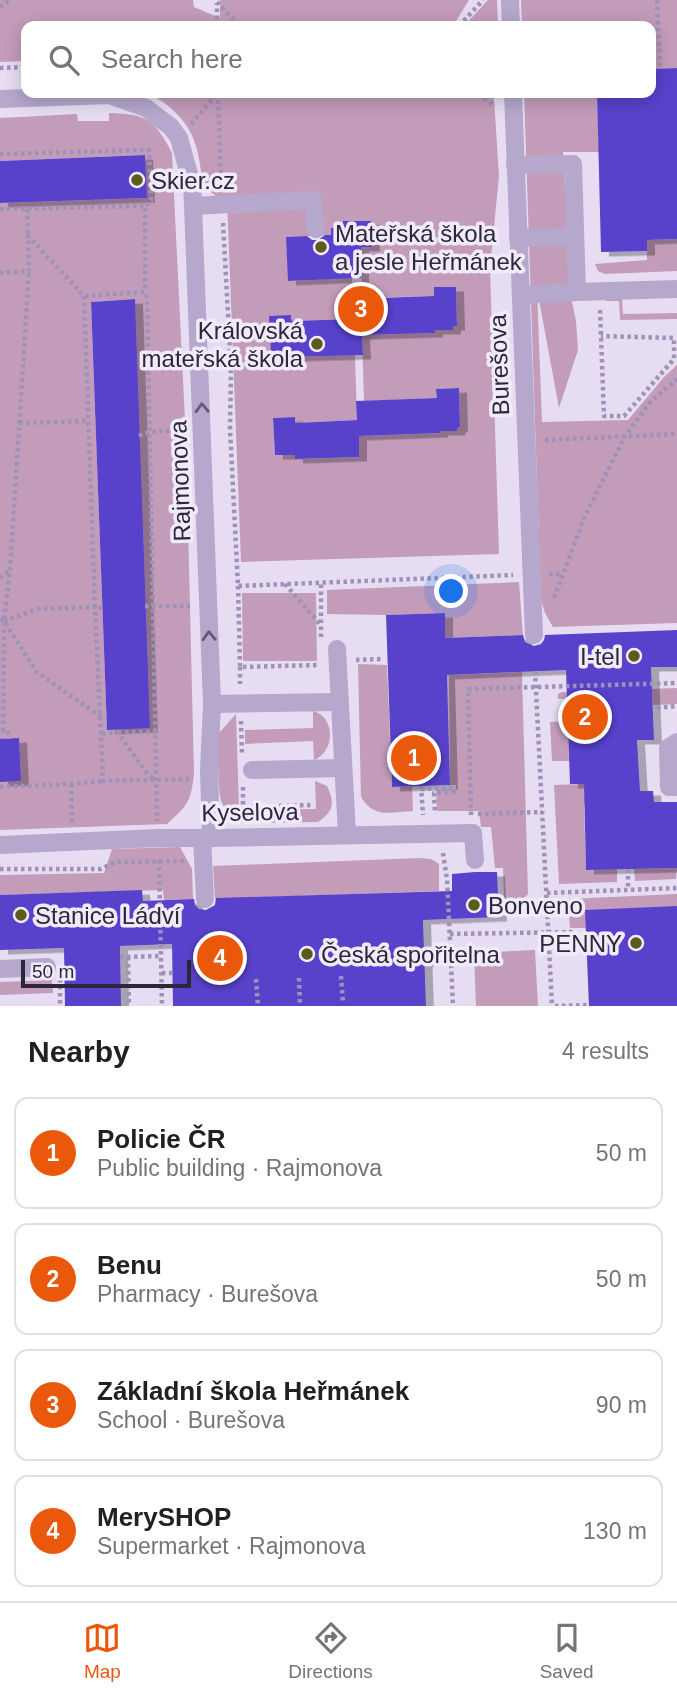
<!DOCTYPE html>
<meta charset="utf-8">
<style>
:root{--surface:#fff;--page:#f2f2f2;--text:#202124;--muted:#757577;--line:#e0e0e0;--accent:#ea580c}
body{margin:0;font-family:Arial,sans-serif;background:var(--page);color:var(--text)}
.scale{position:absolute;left:21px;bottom:18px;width:170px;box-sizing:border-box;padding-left:7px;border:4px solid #2c2839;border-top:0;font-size:19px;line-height:24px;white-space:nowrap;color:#2c2839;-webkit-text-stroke:5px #f1eafb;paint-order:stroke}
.you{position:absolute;left:452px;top:592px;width:24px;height:24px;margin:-18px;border:5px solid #fff;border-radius:50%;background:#1a73e8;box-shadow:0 0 0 10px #1a73e833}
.badge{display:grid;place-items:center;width:46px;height:46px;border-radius:50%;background:var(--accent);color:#fff;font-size:23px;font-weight:700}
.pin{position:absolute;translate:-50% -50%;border:4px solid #fff;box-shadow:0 2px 7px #0006}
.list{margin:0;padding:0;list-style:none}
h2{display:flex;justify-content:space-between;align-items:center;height:91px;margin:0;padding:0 28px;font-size:30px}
h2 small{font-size:23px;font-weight:400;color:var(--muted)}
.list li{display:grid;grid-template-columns:46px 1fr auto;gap:21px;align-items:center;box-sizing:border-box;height:112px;margin:0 14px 14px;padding:0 14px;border:2px solid var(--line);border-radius:14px}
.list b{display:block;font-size:26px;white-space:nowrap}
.list p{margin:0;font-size:23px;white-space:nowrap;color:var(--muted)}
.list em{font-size:23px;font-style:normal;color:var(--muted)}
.icon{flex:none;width:38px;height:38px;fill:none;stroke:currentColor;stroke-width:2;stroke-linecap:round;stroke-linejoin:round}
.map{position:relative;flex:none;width:677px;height:1006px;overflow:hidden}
.search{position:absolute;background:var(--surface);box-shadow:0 4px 18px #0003;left:21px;right:21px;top:21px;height:77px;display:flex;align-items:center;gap:18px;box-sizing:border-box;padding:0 24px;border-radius:14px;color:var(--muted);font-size:26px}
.sheet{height:595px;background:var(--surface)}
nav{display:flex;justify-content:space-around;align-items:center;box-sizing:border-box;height:98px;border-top:2px solid var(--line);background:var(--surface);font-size:19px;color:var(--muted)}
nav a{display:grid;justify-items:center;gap:4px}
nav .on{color:var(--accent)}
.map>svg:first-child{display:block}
</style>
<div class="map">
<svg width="677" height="1006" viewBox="0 0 677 1006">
<defs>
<filter id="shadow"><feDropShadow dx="8" dy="4.5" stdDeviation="0" flood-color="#0004"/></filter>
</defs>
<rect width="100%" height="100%" fill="#e7ddf3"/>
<!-- green -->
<g fill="#c39cba" fill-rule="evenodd">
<polygon points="0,0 193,0 194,7 220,18 220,0 469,0 453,26 26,26 26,61 0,62"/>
<polygon points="488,0 497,0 498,26 464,26"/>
<polygon points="521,0 677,0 677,68 651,69 651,26 522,26"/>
<path d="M143 93H500V97L494 98 499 176 490 268 499 554 241 562 227 199 216 196 203 186C199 157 198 135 176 113 166 103 156 96 143 93ZM343 221H371L372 246 361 247 362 298 434 296V287H456L457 325 453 326 452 330H437L435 326V333L362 335 364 401 437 398V389L459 388 460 426 458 427 457 431H443L440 427V433L359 436V457L295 459V455H275L273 418 294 417 295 423 357 420 355 355 292 357 291 353 271 354 270 316 291 321 353 319 352 278 289 281 286 237 331 235V228L336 227 343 234Z"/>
<polygon points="524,93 597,93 599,152 563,152 570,282 568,283 576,321 578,350 559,408 537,289 542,422 628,420 664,377 677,365 677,623 553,627 545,613 541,600"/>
<path d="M109 113C147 114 155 120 172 153L186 441 194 773C191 802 188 805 167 824L0 830V203L146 198 145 155 0 161V118L77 114 78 121H109ZM134 299 107 730 91 302Z"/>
<polygon points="677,239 677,271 605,274 598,271 595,264 647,260 647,240"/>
<polygon points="605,297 622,297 623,314 677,313 677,319 620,320 619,301 605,301"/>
<polygon points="519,582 523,635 445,638 444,613 386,615 327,614 327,590"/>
<polygon points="242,593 316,593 317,661 243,661"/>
<path d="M358 664 387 665 392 787H412L413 811C391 812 374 819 361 797Z"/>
<polygon points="522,672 528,894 522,900 504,899 503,868 495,868 491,827 481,827 479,811 437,811 436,790 456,789 456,785 450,785 449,675"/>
<polygon points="677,688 677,704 653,705 652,696 558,699 558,694 562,692"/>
<path d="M313 711C336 717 335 752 314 760L313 741 245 744V730L313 728Z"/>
<path d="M236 714 239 810 316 809 315 781 327 786C335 803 334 811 318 822L248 823C237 820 227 814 222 803 217 792 218 748 218 734Z"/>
<polygon points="568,721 569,761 552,761 550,722"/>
<polygon points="635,782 584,805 586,869 617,869 617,882 559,884 554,785"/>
<polygon points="180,847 192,869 193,899 164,900 163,890 0,895 0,875 104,873 112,849"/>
<polygon points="419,858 431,859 439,864 439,891 215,899 213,866"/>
<polygon points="677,868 676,879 635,881 634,869"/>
<polygon points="677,894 677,907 586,928 570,928 568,899"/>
<polygon points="535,950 538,1006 476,1006 474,953"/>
<polygon points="52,980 53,993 0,995 0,982"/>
</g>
<!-- building -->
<g fill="#5843cb" filter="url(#shadow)">
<polygon points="677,68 677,239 647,240 647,251 601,252 597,93 651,93 651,69"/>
<polygon points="145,155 147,198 0,203 0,161"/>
<polygon points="343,221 371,221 372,247 361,247 361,278 288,281 286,237 307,236 312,240 318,240 325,235 331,235 331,228 343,227"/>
<polygon points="434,287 456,287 457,326 453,326 453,330 435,330 435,333 362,335 363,355 291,357 291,353 271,354 269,316 291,315 291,321 353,319 352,299 434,296"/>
<polygon points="135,299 150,728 107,730 91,302"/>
<polygon points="459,388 460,427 458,427 457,431 440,431 440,433 359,436 359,457 295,459 295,455 275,455 273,418 295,417 295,423 357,420 356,401 437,398 436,389"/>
<polygon points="445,613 445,638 523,635 525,642 534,646 541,644 544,640 545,635 677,630 677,667 651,667 654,740 637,740 640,791 653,791 654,802 677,802 677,868 586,870 584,784 570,784 566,670 447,675 450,785 392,787 386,615"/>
<polygon points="19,738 21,781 0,782 0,739"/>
<polygon points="475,872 497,872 499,917 423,920 426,1006 173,1006 172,944 120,946 121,1006 65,1006 64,948 0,950 0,895 142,890 143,901 194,899 195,905 199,909 206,910 215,905 216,898 452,891 452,874"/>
<polygon points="677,906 677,1006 589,1006 585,910"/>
</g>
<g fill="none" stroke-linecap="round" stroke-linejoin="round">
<!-- path -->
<g stroke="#9f92b8" stroke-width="4.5" stroke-dasharray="3.5 3.5" stroke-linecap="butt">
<polyline points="657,0 660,68"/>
<polyline points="217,2 240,26"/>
<polyline points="0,7 11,0"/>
<polyline points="217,26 217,3"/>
<polyline points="459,26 483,0"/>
<polyline points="0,68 26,67"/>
<polyline points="218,93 221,186"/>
<polyline points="479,93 494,106"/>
<polyline points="191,124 217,94"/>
<polyline points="0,154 149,150 151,200 145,206"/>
<polyline points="0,209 145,206 145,292"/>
<polyline points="27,209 28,236"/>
<polyline points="223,223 231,369 230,429 238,586 513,575"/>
<polyline points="0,273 29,271 28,236 84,296 145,292 147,298 157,821"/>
<polyline points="84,296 95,607 102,608"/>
<polyline points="600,310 604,416 624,416 674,359 674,338 601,336"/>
<polyline points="19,423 88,421"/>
<polyline points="139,436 149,432 180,430"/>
<polyline points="545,440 677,434"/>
<polyline points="549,574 562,574"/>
<polyline points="0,578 9,571"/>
<polyline points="285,584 321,625"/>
<polyline points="238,586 240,667 319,665"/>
<polyline points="554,598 584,518 625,436 651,401 677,379"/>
<polyline points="145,606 190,606"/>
<polyline points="0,619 4,621 37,672 101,717"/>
<polyline points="4,621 37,609 95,607 103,781 192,779"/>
<polyline points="321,637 321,582"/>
<polyline points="356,660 383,659"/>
<polyline points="240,667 240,684"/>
<polyline points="535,671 552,1006"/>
<polyline points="657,708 677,706"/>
<polyline points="241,721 242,754"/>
<polyline points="1,731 8,731 9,739"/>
<polyline points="3,731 4,621 10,570 29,271"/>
<polyline points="118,732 156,732"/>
<polyline points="102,734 117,732 147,773 155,780"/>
<polyline points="71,784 72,825"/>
<polyline points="421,786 423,815"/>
<polyline points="0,787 71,784 103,781"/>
<polyline points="243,787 243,807 313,805"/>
<polyline points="421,789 453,788 454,792 434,793 435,814"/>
<polyline points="478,814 542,812"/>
<polyline points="471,815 468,689 677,683"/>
<polyline points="443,853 447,879 453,1006"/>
<polyline points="159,860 162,1006"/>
<polyline points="0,869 101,869 115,862 187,861"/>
<polyline points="628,869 628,890"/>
<polyline points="547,893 677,888"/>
<polyline points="450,934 573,932"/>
<polyline points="120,957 161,956"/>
<polyline points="128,957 129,1006"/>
<polyline points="424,965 451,963"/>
<polyline points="162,973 173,973"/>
<polyline points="341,976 343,1003"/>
<polyline points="299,978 300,1005"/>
<polyline points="60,979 60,1006"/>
<polyline points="256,979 258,1006"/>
<polyline points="555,1006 589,1005"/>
</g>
<!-- minor -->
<g stroke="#b5a8cc" stroke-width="18">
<polyline points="510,0 511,26"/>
<polyline points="513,93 534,635"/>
<polyline points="0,99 109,95 146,108 171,127 179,138 192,185 193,206 212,704 209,770 211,838"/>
<polyline points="515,165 573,164 577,292 677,289"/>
<polyline points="193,206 313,200 316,229"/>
<polyline points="518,238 575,237"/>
<polyline points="521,295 577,292"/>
<polyline points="337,649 347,834"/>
<polyline points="212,704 338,702"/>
<polyline points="677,742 668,748 669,787 677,787"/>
<polyline points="252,770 342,768"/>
<polyline points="202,838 205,899"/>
<polyline points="0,845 158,838 211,838 473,833 475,860"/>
<polyline points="0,969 47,967"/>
</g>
</g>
<!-- one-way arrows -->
<defs><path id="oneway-chevron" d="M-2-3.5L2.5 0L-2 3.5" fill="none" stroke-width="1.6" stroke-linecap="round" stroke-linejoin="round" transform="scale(1.75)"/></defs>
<g stroke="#635b74">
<use href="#oneway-chevron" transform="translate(202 408) rotate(-92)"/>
<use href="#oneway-chevron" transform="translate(209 636) rotate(-92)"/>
</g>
<!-- markers -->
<g fill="#5c5b1c" stroke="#f1eafb" stroke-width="2.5">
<circle cx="137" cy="180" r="7"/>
<circle cx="321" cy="247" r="7"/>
<circle cx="317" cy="344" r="7"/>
<circle cx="634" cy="656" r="7"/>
<circle cx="474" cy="905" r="7"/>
<circle cx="21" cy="915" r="7"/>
<circle cx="636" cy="943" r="7"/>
<circle cx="307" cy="954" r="7"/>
</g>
<g text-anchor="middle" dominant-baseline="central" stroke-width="7" stroke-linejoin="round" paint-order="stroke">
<!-- poi labels -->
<g font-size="24" fill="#2c2839" stroke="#f1eafb" text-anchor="start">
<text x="151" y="180">Skier.cz</text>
<text x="335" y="233">Mateřská škola<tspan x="335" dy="28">a jesle Heřmánek</tspan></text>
<text x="303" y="330" text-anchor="end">Královská<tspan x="303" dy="28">mateřská škola</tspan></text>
<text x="620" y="656" text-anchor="end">I-tel</text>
<text x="488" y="905">Bonveno</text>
<text x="35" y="915">Stanice Ládví</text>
<text x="622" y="943" text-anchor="end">PENNY</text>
<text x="321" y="954">Česká spořitelna</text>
</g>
<!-- street labels -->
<g font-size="24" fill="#2c2839" stroke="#f1eafb">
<text transform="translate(499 365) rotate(-92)">Burešova</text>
<text transform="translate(180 481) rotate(-92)">Rajmonova</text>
<text transform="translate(250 812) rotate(-1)">Kyselova</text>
</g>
</g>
</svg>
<div class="scale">50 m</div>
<div class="you"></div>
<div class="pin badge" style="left:414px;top:758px">1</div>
<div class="pin badge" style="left:585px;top:717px">2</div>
<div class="pin badge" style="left:361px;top:309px">3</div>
<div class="pin badge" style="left:220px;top:958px">4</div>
<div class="search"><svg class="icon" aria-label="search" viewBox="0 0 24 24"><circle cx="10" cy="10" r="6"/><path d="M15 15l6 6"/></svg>Search here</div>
</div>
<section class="sheet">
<h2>Nearby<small>4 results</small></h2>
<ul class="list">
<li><span class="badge">1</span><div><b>Policie ČR</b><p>Public building · Rajmonova</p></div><em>50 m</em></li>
<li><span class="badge">2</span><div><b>Benu</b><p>Pharmacy · Burešova</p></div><em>50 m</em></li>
<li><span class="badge">3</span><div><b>Základní škola Heřmánek</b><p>School · Burešova</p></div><em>90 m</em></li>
<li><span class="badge">4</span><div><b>MerySHOP</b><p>Supermarket · Rajmonova</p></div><em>130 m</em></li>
</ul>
</section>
<nav>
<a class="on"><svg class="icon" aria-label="map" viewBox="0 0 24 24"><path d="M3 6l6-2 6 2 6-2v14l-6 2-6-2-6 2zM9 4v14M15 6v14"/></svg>Map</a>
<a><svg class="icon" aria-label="directions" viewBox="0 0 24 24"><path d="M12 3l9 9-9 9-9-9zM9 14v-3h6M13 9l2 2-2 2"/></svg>Directions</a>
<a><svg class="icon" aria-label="saved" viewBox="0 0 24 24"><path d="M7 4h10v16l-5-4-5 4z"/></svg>Saved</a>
</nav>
